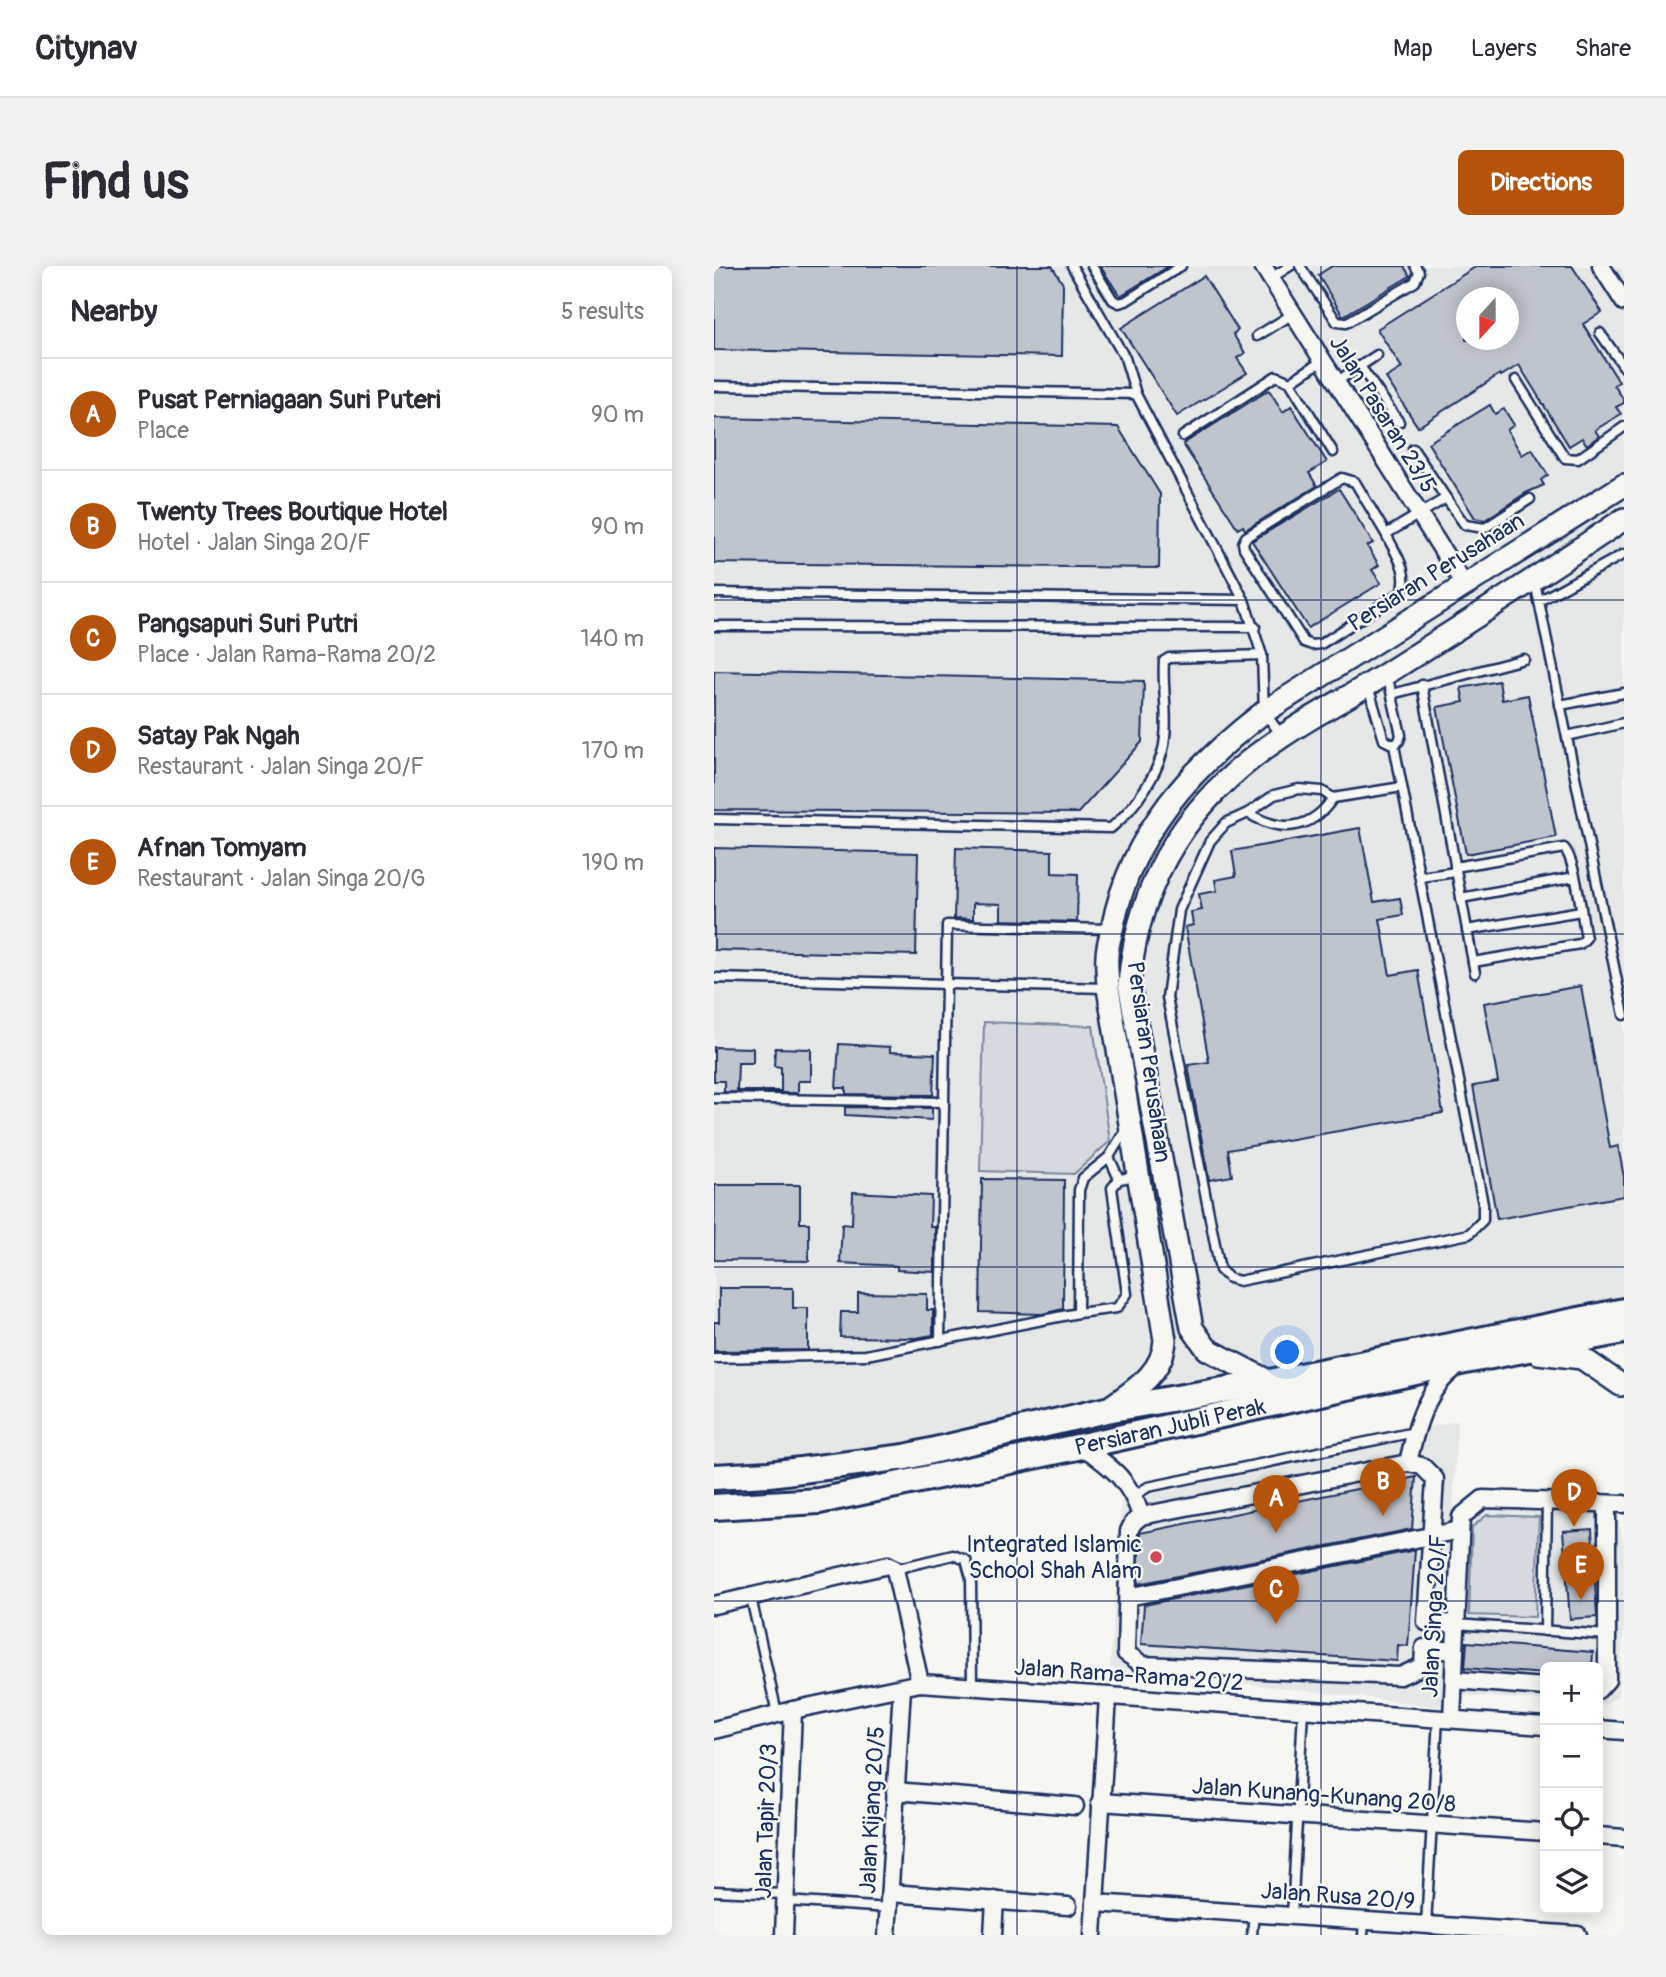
<!DOCTYPE html>
<meta charset="utf-8">
<style>
:root{--surface:#fff;--page:#f2f2f3;--text:#2b2b33;--muted:#7c7c81;--line:#e1e1e2;--accent:#b45309}
body{margin:0;font-family:Pangolin,sans-serif;background:var(--page);color:var(--text)}
.controls{position:absolute;right:21px;bottom:21px;display:grid;overflow:hidden;border-radius:10px;box-shadow:0 4px 18px #0003}
.controls button{width:63px;height:63px;display:grid;place-items:center;padding:0;border:0;border-bottom:2px solid var(--line);background:var(--surface);color:var(--text);font:35px sans-serif}
.compass{position:absolute;left:742px;top:21px;width:63px;height:63px;border-radius:50%;background:var(--surface);box-shadow:0 4px 18px #0003;rotate:201deg}
.you{position:absolute;left:574px;top:1087px;width:24px;height:24px;margin:-18px;border:5px solid #fff;border-radius:50%;background:#1a73e8;box-shadow:0 0 0 10px #1a73e833}
.badge{display:grid;place-items:center;width:46px;height:46px;border-radius:50%;background:var(--accent);color:#fff;font-size:23px;font-weight:700}
.pin{position:absolute;translate:-50% -58px;filter:drop-shadow(0 2px 4px #0008)}
.pin::after{content:'';position:absolute;top:37px;width:24px;height:21px;background:inherit;clip-path:polygon(0 0,100% 0,50% 100%)}
.list{margin:0;padding:0;list-style:none}
h2{display:flex;justify-content:space-between;align-items:center;height:91px;margin:0;padding:0 28px;font-size:30px}
h2 small{font-size:23px;font-weight:400;color:var(--muted)}
.list li{display:grid;grid-template-columns:46px 1fr auto;gap:21px;align-items:center;box-sizing:border-box;height:112px;padding:0 28px;border-top:2px solid var(--line)}
.list b{display:block;font-size:26px;white-space:nowrap}
.list p{margin:0;font-size:23px;white-space:nowrap;color:var(--muted)}
.list em{font-size:23px;font-style:normal;color:var(--muted)}
.icon{flex:none;width:38px;height:38px;fill:none;stroke:currentColor;stroke-width:2;stroke-linecap:round;stroke-linejoin:round}
.map{position:relative;flex:none;width:910px;height:1669px;overflow:hidden;border-radius:10px}
header{display:flex;align-items:center;gap:42px;box-sizing:border-box;height:98px;padding:0 35px;background:var(--surface);border-bottom:2px solid var(--line)}
header strong{font-size:33px}
nav{display:flex;gap:38px;margin-inline-start:auto;font-size:24px}
.intro{display:flex;align-items:center;justify-content:space-between;box-sizing:border-box;height:168px;padding:0 42px}
h1{margin:0;font-size:49px}
.button{padding:18px 32px;border-radius:10px;background:var(--accent);color:#fff;font-size:24px;font-weight:700}
main{display:flex;gap:42px;padding:0 42px}
aside{flex:1;background:var(--surface);border-radius:10px;box-shadow:0 4px 18px #0003}
.map>svg:first-child{display:block}
</style>
<header>
<strong>Citynav</strong>
<nav><a>Map</a><a>Layers</a><a>Share</a></nav>
</header>
<div class="intro"><h1>Find us</h1><a class="button">Directions</a></div>
<main>
<aside>
<h2>Nearby<small>5 results</small></h2>
<ul class="list">
<li><span class="badge">A</span><div><b>Pusat Perniagaan Suri Puteri</b><p>Place</p></div><em>90 m</em></li>
<li><span class="badge">B</span><div><b>Twenty Trees Boutique Hotel</b><p>Hotel · Jalan Singa 20/F</p></div><em>90 m</em></li>
<li><span class="badge">C</span><div><b>Pangsapuri Suri Putri</b><p>Place · Jalan Rama-Rama 20/2</p></div><em>140 m</em></li>
<li><span class="badge">D</span><div><b>Satay Pak Ngah</b><p>Restaurant · Jalan Singa 20/F</p></div><em>170 m</em></li>
<li><span class="badge">E</span><div><b>Afnan Tomyam</b><p>Restaurant · Jalan Singa 20/G</p></div><em>190 m</em></li>
</ul>
</aside>
<div class="map">
<svg width="910" height="1669" viewBox="0 0 910 1669">
<rect width="100%" height="100%" fill="#f6f6f2"/>
<filter id="ink" filterUnits="userSpaceOnUse"><feTurbulence type="fractalNoise" baseFrequency=".0143" numOctaves="2"/><feDisplacementMap in="SourceGraphic" scale="14" xChannelSelector="R" yChannelSelector="G"/><feConvolveMatrix kernelMatrix="1 2 1 2 8 2 1 2 1" color-interpolation-filters="sRGB"/></filter>
<g filter="url(#ink)">
<!-- built -->
<g fill="#e6e7e7" fill-rule="evenodd">
<path d="M0 0H910V1054L104 1219 0 1221ZM752 32H794V74H752Z"/>
<polygon points="743,1155 730,1441 396,1402 408,1227"/>
<polygon points="773,1243 903,1249 910,1277 910,1362 904,1430 890,1439 884,1439 884,1401 831,1401 831,1435 745,1429 753,1260"/>
</g>
<!-- green -->
<g fill="#d6d9dd" stroke="#78849e" stroke-width="2">
<polygon points="270,756 379,760 396,875 360,908 266,905"/>
<polygon points="773,1249 825,1251 821,1351 755,1349 758,1261"/>
</g>
<!-- building -->
<g fill="#c0c4cd" stroke="#1b2f5e" stroke-width="2" fill-rule="evenodd">
<polygon points="0,0 338,0 349,18 348,90 0,84"/>
<polygon points="386,0 455,0 406,30"/>
<polygon points="618,0 690,0 696,10 629,50 604,9"/>
<path d="M763 0H858L888 46 869 58 905 116 900 119 910 134V137L902 141 907 148 881 164 885 170 873 179 868 172 855 180 805 99 787 110 786 108 704 161 672 112 688 102 663 63ZM752 32H794V74H752Z"/>
<polygon points="490,10 524,64 519,68 531,87 523,92 533,107 463,150 407,62"/>
<polygon points="555,124 569,146 577,140 613,196 595,207 603,220 531,264 529,260 524,263 469,178"/>
<polygon points="776,139 781,148 790,143 800,159 793,164 808,189 818,183 834,209 827,214 830,219 812,227 771,254 761,252 714,177"/>
<polygon points="0,152 404,161 446,228 445,302 0,297"/>
<polygon points="625,223 659,277 653,280 665,299 658,304 667,317 594,362 538,275"/>
<polygon points="0,405 430,415 428,476 364,547 0,544"/>
<polygon points="785,415 788,434 814,429 842,571 752,588 723,441 750,436 747,422"/>
<polygon points="646,562 660,636 686,632 689,649 666,653 676,709 704,704 729,847 514,884 518,910 495,914 474,799 495,796 471,661 479,659 477,646 488,644 485,628 503,625 501,614 522,610 518,585"/>
<polygon points="0,582 204,587 202,689 0,684"/>
<polygon points="242,582 338,585 338,607 364,608 363,656 287,654 287,638 259,637 259,653 240,652"/>
<polygon points="867,720 896,882 904,880 910,911 910,930 783,953 759,820 784,816 770,737"/>
<polygon points="125,778 176,781 176,786 221,788 219,829 132,828 132,822 122,822"/>
<polygon points="0,781 39,782 39,797 24,797 23,825 67,825 67,801 60,800 61,782 97,783 97,815 84,815 84,827 10,826 10,815 0,815"/>
<polygon points="131,841 218,842 218,854 131,849"/>
<polygon points="268,913 350,914 349,1043 328,1048 266,1046"/>
<polygon points="1,919 86,919 86,957 95,957 95,995 0,994"/>
<polygon points="139,926 217,930 216,961 221,961 221,1006 183,1004 183,1000 126,997 128,958 138,959"/>
<polygon points="5,1022 79,1022 79,1042 94,1042 94,1084 0,1085 0,1056 5,1056"/>
<polygon points="144,1027 213,1028 213,1044 219,1044 219,1069 202,1072 126,1071 127,1046 144,1046"/>
<polygon points="702,1211 698,1263 424,1318 426,1267"/>
<polygon points="878,1263 883,1351 856,1353 849,1265"/>
<polygon points="701,1284 694,1380 684,1379 683,1395 427,1378 430,1339"/>
<polygon points="753,1376 879,1386 878,1401 831,1401 831,1408 751,1402"/>
</g>
<g fill="none" stroke-linecap="round" stroke-linejoin="round">
<!-- lane casing -->
<g stroke="#1b2f5e" stroke-width="13">
<g id="lane">
<polyline points="358,0 411,92 422,128"/>
<polyline points="378,0 399,34 405,37 412,35 467,0"/>
<polyline points="586,0 623,56 632,57 701,16 705,6 701,0"/>
<polyline points="557,12 576,0"/>
<polyline points="886,67 910,101"/>
<polyline points="543,70 579,48"/>
<polyline points="646,100 685,156"/>
<polyline points="802,114 851,192 864,193 910,161"/>
<polyline points="576,116 619,186"/>
<polyline points="622,116 663,89"/>
<polyline points="0,120 422,128 530,334 548,389 550,446 568,470"/>
<polyline points="469,170 562,110 576,116 608,95"/>
<polyline points="732,232 751,259 771,262 816,233"/>
<path d="M672 268 641 216 628 212 532 271 529 277 530 282 590 376 598 379 607 378 688 326C696 305 681 287 672 268L732 232 699 183"/>
<polyline points="821,316 910,749"/>
<polyline points="0,327 530,334"/>
<polyline points="825,335 910,288"/>
<polyline points="0,360 541,361"/>
<polyline points="708,419 761,707"/>
<polyline points="654,420 670,474 680,479 685,475 687,469 673,408"/>
<polyline points="678,428 810,393"/>
<polyline points="846,439 910,427"/>
<polyline points="853,470 910,457"/>
<path d="M680 479C710 632 740 785 769 938V954L755 968 525 1015 515 1012 506 1004 453 731 465 644 496 575 512 557 534 547 560 529 585 523 608 525 619 532 688 521"/>
<path d="M534 547C566 567 597 565 619 532"/>
<path d="M0 553 397 562C421 542 449 503 451 471 454 446 448 420 450 395L455 392 548 389"/>
<path d="M741 601 850 582C862 594 868 653 872 672L866 678 759 696"/>
<polyline points="706,611 742,606"/>
<polyline points="747,632 861,611"/>
<polyline points="753,664 867,645"/>
<polyline points="0,712 391,722"/>
<polyline points="0,832 230,836"/>
<polyline points="412,863 395,891 369,912 365,924 364,1047 403,1042 413,1028 398,922 405,913 424,910"/>
<polyline points="395,891 405,913"/>
<polyline points="226,1075 233,659 395,663"/>
<polyline points="0,1092 152,1089 364,1047"/>
<polyline points="421,1229 434,1221 701,1166"/>
<polyline points="181,1303 239,1289 252,1294 257,1312 258,1421"/>
<polyline points="37,1332 63,1447"/>
<polyline points="742,1358 893,1369"/>
<polyline points="831,1365 833,1235"/>
<polyline points="0,1625 71,1628"/>
<polyline points="71,1635 175,1642"/>
<polyline points="578,1650 589,1444"/>
<polyline points="712,1659 724,1452"/>
<polyline points="538,1669 540,1647"/>
<polyline points="649,1669 650,1655"/>
</g>
</g>
<!-- street casing -->
<g stroke="#1b2f5e" stroke-width="21">
<g id="street">
<polyline points="549,0 751,320"/>
<polyline points="887,0 910,36"/>
<path d="M368 1180C397 1201 416 1214 427 1250"/>
<path d="M694 1197C702 1160 712 1122 744 1100"/>
<polyline points="414,1331 746,1264"/>
<polyline points="0,1339 174,1299 181,1303 206,1417"/>
<polyline points="741,1385 710,1382 709,1400 686,1410 429,1399 412,1387 415,1265 419,1257 427,1250 694,1197 708,1200 721,1213 712,1356 742,1358"/>
<polyline points="740,1414 831,1421"/>
<polyline points="884,1424 893,1414 893,1238"/>
<polyline points="738,1453 747,1251 769,1233 910,1238"/>
<polyline points="884,1463 910,1465"/>
<polyline points="0,1464 79,1444 206,1417 831,1460"/>
<polyline points="181,1525 361,1540"/>
<polyline points="386,1536 831,1566"/>
<polyline points="884,1570 910,1572"/>
<polyline points="176,1627 354,1640"/>
<polyline points="381,1637 864,1669"/>
<polyline points="70,1669 79,1444"/>
<polyline points="173,1669 188,1422"/>
<polyline points="279,1669 281,1634"/>
<polyline points="379,1669 394,1431"/>
</g>
</g>
<!-- secondary casing -->
<g stroke="#1b2f5e" stroke-width="26">
<g id="secondary">
<polyline points="824,1087 868,1092 907,1119"/>
<path d="M556 1116 493 1083 478 1062 415 718C425 608 478 530 569 470 604 446 643 427 678 404 756 355 833 305 910 253"/>
<path d="M392 1144C418 1125 449 1109 451 1074L394 722C394 712 392 701 393 690 393 680 397 669 399 659 418 566 477 502 550 446L910 219"/>
</g>
</g>
<!-- primary casing -->
<g stroke="#1b2f5e" stroke-width="30">
<g id="primary">
<polyline points="0,1211 55,1208 191,1191 392,1144 556,1116 910,1045"/>
<path id="s1" d="M0 1241 105 1235 368 1180 751 1095 910 1065"/>
</g>
</g>
<!-- lane -->
<use href="#lane" stroke="#f6f6f2" stroke-width="8"/>
<!-- street -->
<use href="#street" stroke="#f6f6f2" stroke-width="16"/>
<!-- secondary -->
<use href="#secondary" stroke="#f6f6f2" stroke-width="21"/>
<!-- primary -->
<use href="#primary" stroke="#f6f6f2" stroke-width="24"/>
</g>
</g>
<!-- grid -->
<path fill="none" stroke="#1b2f5e" stroke-width="2" stroke-opacity="0.55" d="M303 0V1669M607 0V1669M0 334H910M0 668H910M0 1001H910M0 1335H910"/>
<!-- markers -->
<circle fill="#d1495b" stroke="#f6f6f2" stroke-width="2.5" cx="442" cy="1291" r="7"/>
<g text-anchor="middle" dominant-baseline="central" stroke-width="5" stroke-linejoin="round" paint-order="stroke">
<!-- street labels -->
<g font-size="23" fill="#1b2f5e" stroke="#f6f6f2">
<text transform="translate(669 148) rotate(58)">Jalan Pasaran 23/5</text>
<text transform="translate(722 306) rotate(-32)">Persiaran Perusahaan</text>
<text transform="translate(435 796) rotate(82)">Persiaran Perusahaan</text>
<text stroke="none"><textPath href="#s1" startOffset="464">Persiaran Jubli Perak</textPath></text>
<text transform="translate(720 1350) rotate(-87)">Jalan Singa 20/F</text>
<text transform="translate(415 1409) rotate(4)">Jalan Rama-Rama 20/2</text>
<text transform="translate(610 1529) rotate(4)">Jalan Kunang-Kunang 20/8</text>
<text transform="translate(158 1544) rotate(-87)">Jalan Kijang 20/5</text>
<text transform="translate(52 1555) rotate(-88)">Jalan Tapir 20/3</text>
<text transform="translate(624 1630) rotate(4)">Jalan Rusa 20/9</text>
</g>
<!-- poi labels -->
<g font-size="23" fill="#1b2f5e" stroke="#f6f6f2" text-anchor="end">
<text x="428" y="1278">Integrated Islamic<tspan x="428" dy="26">School Shah Alam</tspan></text>
</g>
</g>
</svg>
<div class="controls">
<button>+</button>
<button>−</button>
<button><svg class="icon" aria-label="locate" viewBox="0 0 24 24"><circle cx="12" cy="12" r="6"/><path d="M12 2v4M12 18v4M2 12h4M18 12h4"/></svg></button>
<button><svg class="icon" aria-label="layers" viewBox="0 0 24 24"><path d="M12 4l9 5-9 5-9-5zM3 14l9 5 9-5"/></svg></button>
</div>
<svg class="compass" viewBox="-18 -18 36 36"><path d="M0-13l5 13h-10z" fill="#e53935"/><path d="M0 13l5-13h-10z" fill="#7c7c81"/></svg>
<div class="you"></div>
<div class="pin badge" style="left:562px;top:1267px">A</div>
<div class="pin badge" style="left:669px;top:1250px">B</div>
<div class="pin badge" style="left:562px;top:1358px">C</div>
<div class="pin badge" style="left:860px;top:1261px">D</div>
<div class="pin badge" style="left:867px;top:1334px">E</div>
</div>
</main>
